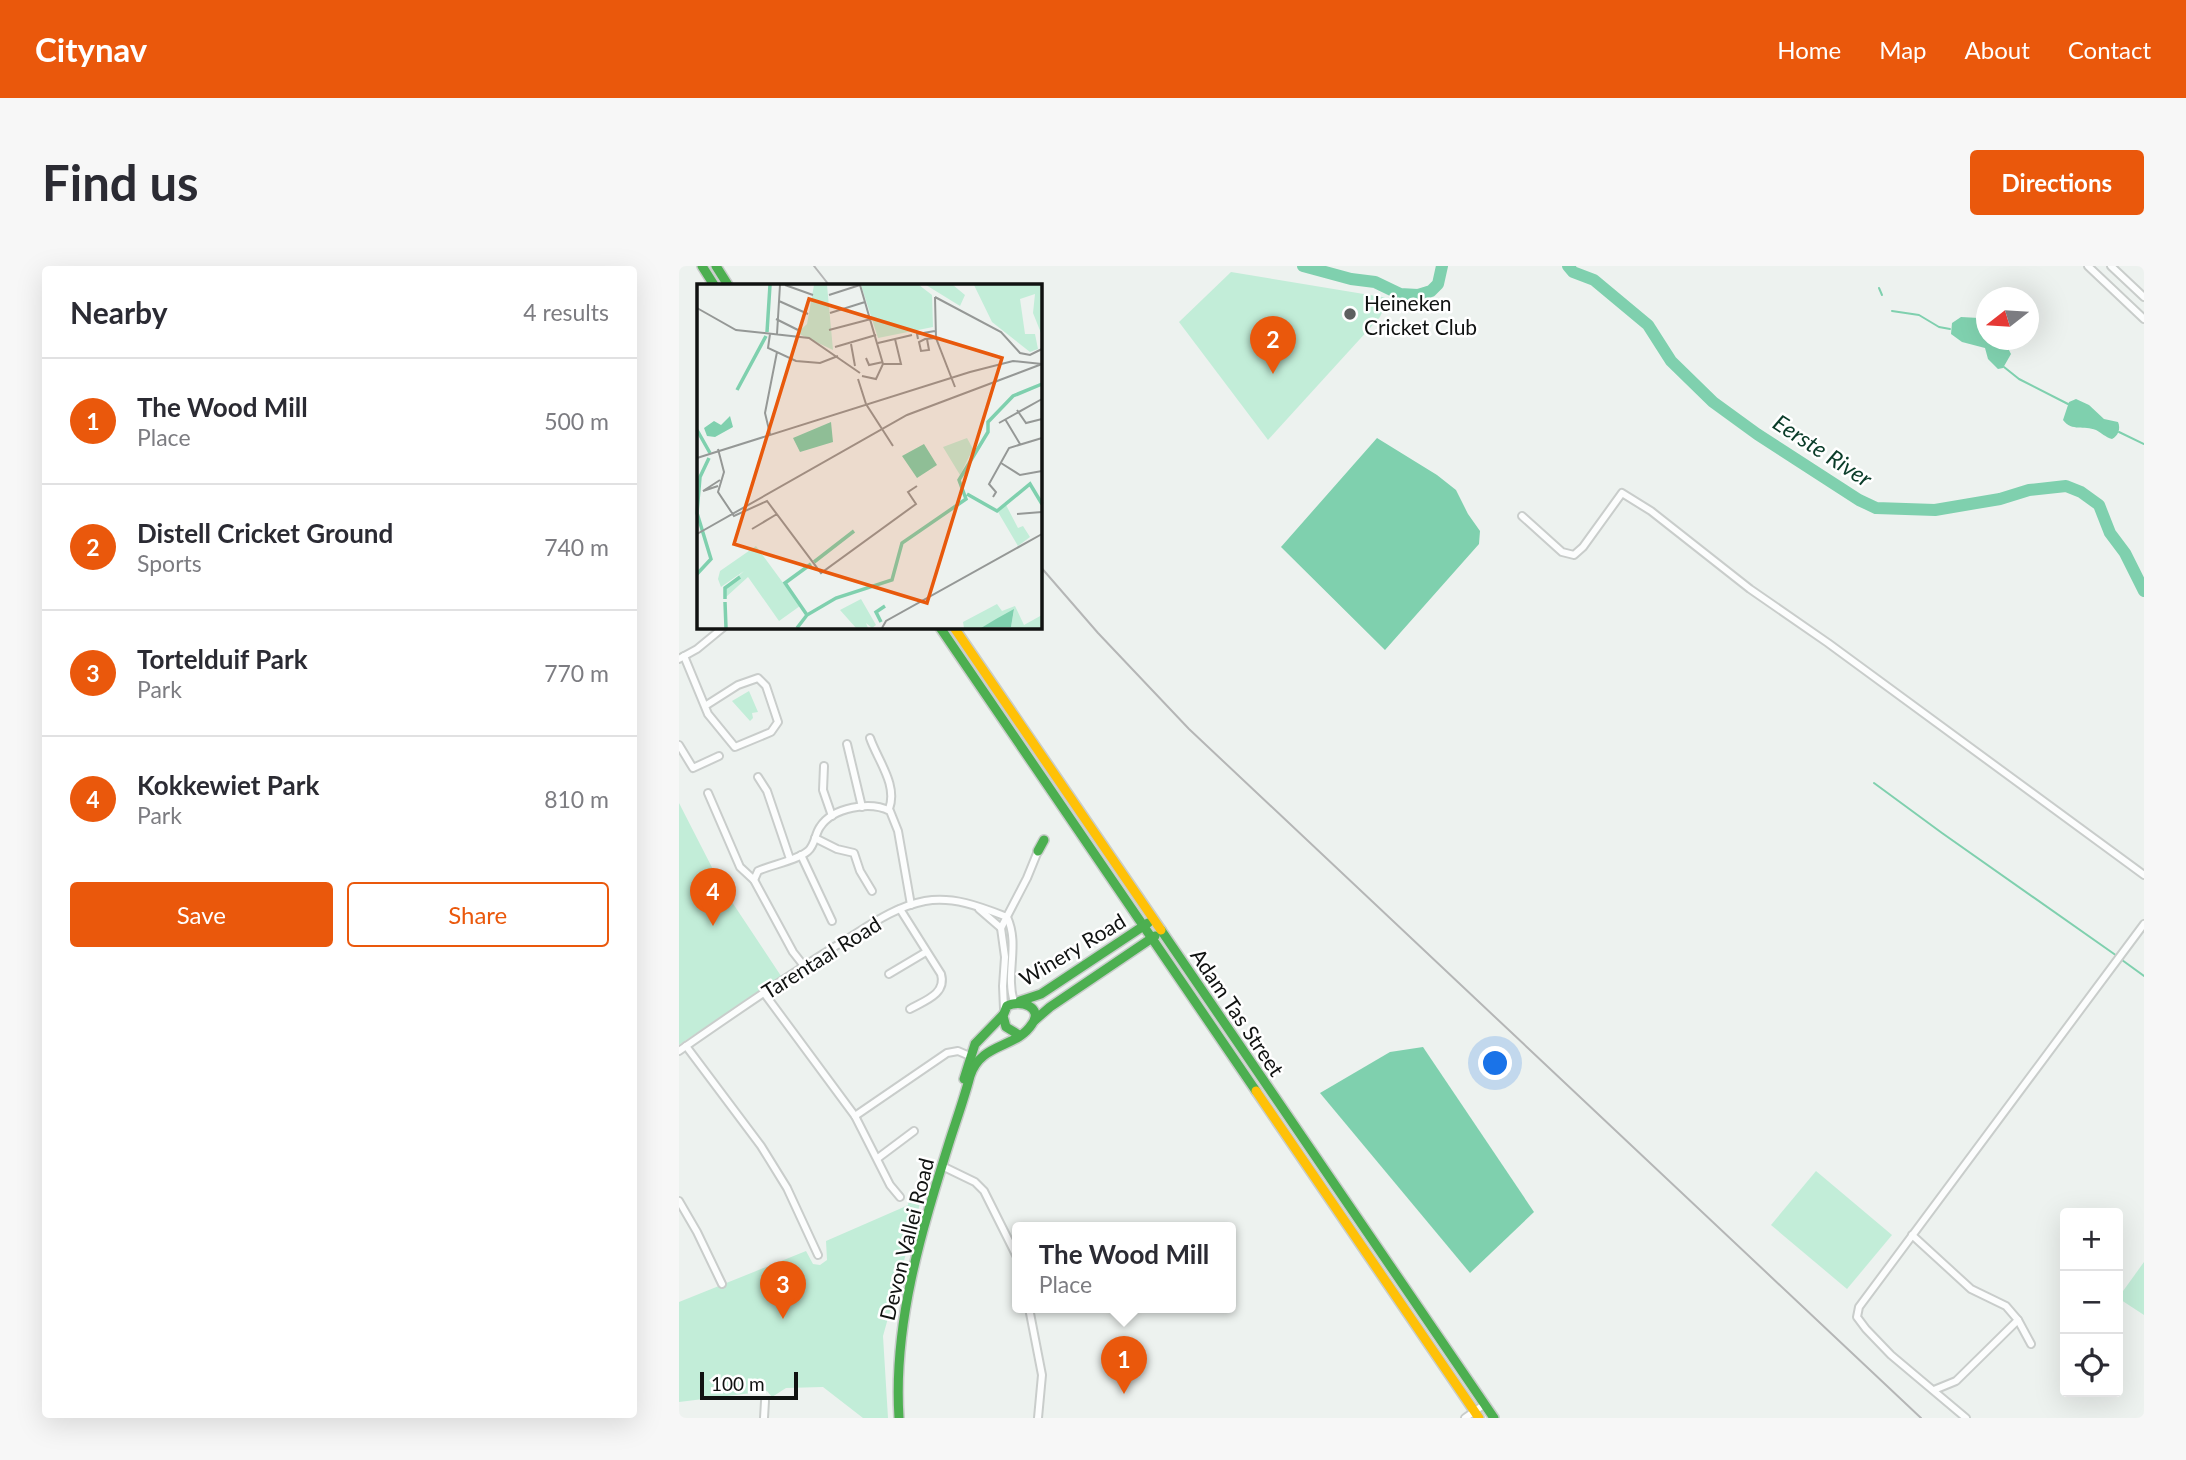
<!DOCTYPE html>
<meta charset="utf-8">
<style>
:root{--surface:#fff;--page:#f7f7f7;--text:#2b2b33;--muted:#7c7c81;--line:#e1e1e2;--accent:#ea580c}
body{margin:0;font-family:Lato,sans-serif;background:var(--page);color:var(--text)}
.controls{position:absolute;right:21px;bottom:21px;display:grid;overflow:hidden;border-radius:7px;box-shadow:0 7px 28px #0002}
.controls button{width:63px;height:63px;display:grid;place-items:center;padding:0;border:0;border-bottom:2px solid var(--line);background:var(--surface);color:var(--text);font:35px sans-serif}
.compass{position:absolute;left:1297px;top:21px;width:63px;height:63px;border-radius:50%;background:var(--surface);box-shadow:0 7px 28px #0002;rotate:253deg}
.scale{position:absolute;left:21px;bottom:18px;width:98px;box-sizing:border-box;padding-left:7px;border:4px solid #101211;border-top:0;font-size:19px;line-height:24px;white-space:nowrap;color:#101211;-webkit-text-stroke:5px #fff;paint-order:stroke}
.you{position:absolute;left:817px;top:798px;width:24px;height:24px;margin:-18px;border:5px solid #fff;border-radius:50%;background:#1a73e8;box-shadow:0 0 0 10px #1a73e833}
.badge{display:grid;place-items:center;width:46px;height:46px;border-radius:50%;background:var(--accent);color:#fff;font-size:23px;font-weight:700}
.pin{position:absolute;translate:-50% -58px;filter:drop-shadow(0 2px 4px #0008)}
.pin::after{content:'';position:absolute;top:37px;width:24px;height:21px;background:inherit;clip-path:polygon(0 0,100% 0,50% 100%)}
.popup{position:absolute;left:333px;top:956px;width:224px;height:91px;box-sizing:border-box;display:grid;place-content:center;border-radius:7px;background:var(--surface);filter:drop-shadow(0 2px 5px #0005);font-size:23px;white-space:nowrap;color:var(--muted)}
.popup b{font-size:26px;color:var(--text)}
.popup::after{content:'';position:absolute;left:50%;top:100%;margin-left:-14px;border:14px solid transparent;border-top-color:var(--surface)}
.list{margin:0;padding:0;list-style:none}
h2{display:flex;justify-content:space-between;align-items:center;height:91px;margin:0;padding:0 28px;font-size:30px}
h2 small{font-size:23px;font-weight:400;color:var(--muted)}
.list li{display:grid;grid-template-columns:46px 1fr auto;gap:21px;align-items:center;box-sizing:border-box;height:126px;padding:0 28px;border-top:2px solid var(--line)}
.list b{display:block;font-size:26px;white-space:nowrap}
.list p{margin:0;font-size:23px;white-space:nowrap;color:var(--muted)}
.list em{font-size:23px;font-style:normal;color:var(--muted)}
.actions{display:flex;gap:14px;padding:21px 28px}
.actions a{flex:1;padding:16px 0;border:2px solid var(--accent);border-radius:7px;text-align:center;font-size:24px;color:var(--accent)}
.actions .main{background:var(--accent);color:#fff}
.icon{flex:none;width:38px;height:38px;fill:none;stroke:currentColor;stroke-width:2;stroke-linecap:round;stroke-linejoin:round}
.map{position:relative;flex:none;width:1465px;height:1152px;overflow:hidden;border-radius:7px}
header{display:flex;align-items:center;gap:42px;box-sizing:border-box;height:98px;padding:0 35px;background:var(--accent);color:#fff}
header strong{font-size:33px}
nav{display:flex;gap:38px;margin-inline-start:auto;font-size:24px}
.intro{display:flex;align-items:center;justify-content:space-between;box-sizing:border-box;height:168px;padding:0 42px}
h1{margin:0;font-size:49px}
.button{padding:18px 32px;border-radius:7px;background:var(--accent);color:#fff;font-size:24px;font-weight:700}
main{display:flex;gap:42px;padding:0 42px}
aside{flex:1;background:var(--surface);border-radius:7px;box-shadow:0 7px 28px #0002}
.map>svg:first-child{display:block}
</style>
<header>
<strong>Citynav</strong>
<nav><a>Home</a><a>Map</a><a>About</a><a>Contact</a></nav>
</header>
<div class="intro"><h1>Find us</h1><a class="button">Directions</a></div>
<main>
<aside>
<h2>Nearby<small>4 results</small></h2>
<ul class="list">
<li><span class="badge">1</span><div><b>The Wood Mill</b><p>Place</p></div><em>500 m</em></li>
<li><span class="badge">2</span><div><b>Distell Cricket Ground</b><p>Sports</p></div><em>740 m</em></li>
<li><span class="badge">3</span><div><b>Tortelduif Park</b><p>Park</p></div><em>770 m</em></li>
<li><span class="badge">4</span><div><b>Kokkewiet Park</b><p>Park</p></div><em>810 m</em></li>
</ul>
<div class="actions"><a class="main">Save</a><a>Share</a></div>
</aside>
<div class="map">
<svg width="1465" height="1152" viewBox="0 0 1465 1152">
<rect width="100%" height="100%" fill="#edf2ef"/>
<!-- green -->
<g fill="#c2edd8">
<polygon points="552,6 709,32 701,51 589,174 500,56"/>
<polygon points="70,425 79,446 73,447 74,452 71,455 53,435"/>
<polygon points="0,537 43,621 102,710 0,779"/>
<polygon points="1137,905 1213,969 1168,1023 1092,959"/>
<polygon points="230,932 242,934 204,1070 209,1152 184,1152 144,1121 107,1122 93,1131 88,1125 0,1136 0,1036 127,985 134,998 141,999 148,994 147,975 225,941 229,939"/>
<polygon points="1465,996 1465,1049 1439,1032"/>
</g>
<!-- water -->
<g fill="#7fd0ae">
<polygon points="1282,51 1300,52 1306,56 1308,74 1325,74 1332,88 1324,102 1319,103 1309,93 1306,82 1283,76 1272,68 1273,57"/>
<path d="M1397 133 1410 139 1425 153 1439 156C1442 163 1439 170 1433 173 1426 171 1423 167 1417 164 1405 159 1393 166 1384 154L1390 136Z"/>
<polygon points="698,172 758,209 777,224 789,248 801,265 800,278 706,384 602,281"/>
<polygon points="744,781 855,946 791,1007 641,827 711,786"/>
</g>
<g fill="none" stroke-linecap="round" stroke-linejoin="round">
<!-- stream -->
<g stroke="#7fd0ae" stroke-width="2">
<polyline points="1200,22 1203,29"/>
<polyline points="1213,45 1240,49 1260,61 1271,63"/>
<polyline points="1325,101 1340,113 1389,138"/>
<polyline points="1440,166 1465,178"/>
<polyline points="1195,517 1263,567 1438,690"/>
<polyline points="1443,694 1465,710"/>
</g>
<!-- river -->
<g stroke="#7fd0ae" stroke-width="12">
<polyline points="624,0 672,13 696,16 721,28 739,29 752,25 759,18 763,0"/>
<polyline points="889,0 894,6 915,14 969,59 992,95 1034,136 1078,168 1180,234 1197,242 1256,244 1321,233 1350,224 1387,220 1402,226 1420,239 1431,267 1446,287 1465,325"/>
</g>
<!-- street casing -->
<g stroke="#c9cdcb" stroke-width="10">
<g id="street">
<polyline points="1409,0 1465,53"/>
<polyline points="1432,0 1465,31"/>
<polyline points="843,250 883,286 895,289 904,281 943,227 972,245 1071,323 1149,377 1465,609"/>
<polyline points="5,390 29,448 56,481 92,466 99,456 87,420 79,412 59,419 26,440"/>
<polyline points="0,393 18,383 46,360"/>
<path d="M191 472C199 495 219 519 210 543"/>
<polyline points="168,478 183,541"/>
<polyline points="0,479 14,502 40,490"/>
<polyline points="145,500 144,524 153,550"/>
<polyline points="79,511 88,525 111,593"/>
<polyline points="29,527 61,601 75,614 114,686 125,700"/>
<polyline points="136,572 158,583 175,587 181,605 193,625"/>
<polyline points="122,589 153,655"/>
<path d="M75 614 79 605C92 599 119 594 129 585 136 579 136 568 141 561 154 541 191 535 211 545L219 565 232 639"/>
<path d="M221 643 262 708C268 728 245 735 231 743"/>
<polyline points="300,643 322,662"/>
<polyline points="322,662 348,612 359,585"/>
<polyline points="322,662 326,691 324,720 325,743"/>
<polyline points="210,708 247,686"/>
<polyline points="85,727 176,850 211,919 221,931"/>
<polyline points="7,780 82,880 108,922 139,989"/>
<path d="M0 785C53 748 105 712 160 678 187 662 214 641 246 635 275 630 302 641 328 651 341 679 326 708 335 736"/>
<polyline points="176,850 268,787 279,785 293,791"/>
<polyline points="199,892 235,865"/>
<polyline points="263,900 296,916 305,925 338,991"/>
<polyline points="0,935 18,966 43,1018"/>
<polyline points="1233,969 1292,1023 1327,1040 1339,1054 1352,1078"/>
<polyline points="350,1042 363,1109 359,1152"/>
<polyline points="1255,1124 1277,1115 1339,1054"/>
<polyline points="85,1152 86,1135"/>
<polyline points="786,1152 806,1138"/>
<polyline points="1287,1152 1212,1089 1187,1063 1178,1051 1180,1041 1465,658"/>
</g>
</g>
<!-- fast casing -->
<g stroke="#c9cdcb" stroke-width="12">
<g id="fast">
<polyline points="23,0 35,19"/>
<polyline points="37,0 49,19"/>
<polyline points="260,360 577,825"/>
<polyline points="359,585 365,574"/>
<polyline points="482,664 815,1152"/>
<polyline points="341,735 362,728 469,657"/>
<polyline points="356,754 371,741 476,670"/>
<polyline points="285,813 296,778 324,749"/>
<path d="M220 1152C214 1057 242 967 270 877 277 855 285 833 291 810 302 776 337 783 353 758 365 741 341 733 328 740L324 750 327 761 340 769"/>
</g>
</g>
<!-- slow casing -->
<g stroke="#c9cdcb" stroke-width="12">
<g id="slow">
<polyline points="274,360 482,664"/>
<polyline points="577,825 800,1152"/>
</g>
</g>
<!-- street -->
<use href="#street" stroke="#fcfdfd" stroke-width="6"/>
<!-- fast -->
<use href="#fast" stroke="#4caf50" stroke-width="9"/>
<!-- slow -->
<use href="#slow" stroke="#ffc107" stroke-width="9"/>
<!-- rail -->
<g stroke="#b5b6b6" stroke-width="2">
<polyline points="135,0 150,19"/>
<polyline points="360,299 419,367 510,463 1242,1152"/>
</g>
</g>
<!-- markers -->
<circle fill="#5d605f" stroke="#fff" stroke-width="2.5" cx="671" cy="48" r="7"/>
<g text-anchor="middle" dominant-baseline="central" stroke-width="5" stroke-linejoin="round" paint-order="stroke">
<!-- poi labels -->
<g font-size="21" fill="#101211" stroke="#fff" text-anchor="start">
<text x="685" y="36">Heineken<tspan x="685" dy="24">Cricket Club</tspan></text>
</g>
<!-- street labels -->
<g font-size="21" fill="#101211" stroke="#fff">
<text transform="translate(393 683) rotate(-31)">Winery Road</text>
<text transform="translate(142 691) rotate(-32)">Tarentaal Road</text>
<text transform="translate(559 746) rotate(56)">Adam Tas Street</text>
<text transform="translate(227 973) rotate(-76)">Devon Vallei Road</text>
</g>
<!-- water labels -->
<g font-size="23" font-style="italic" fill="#0a3c29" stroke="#fff">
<text transform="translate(1144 184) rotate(33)">Eerste River</text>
</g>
</g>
<!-- overview -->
<g transform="translate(18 18)">
<rect width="345" height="345" fill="#edf2ef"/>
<path d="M117 1H130L136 66 100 49 110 40ZM164 1H222L235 11 236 43 181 54ZM229 1H256L268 11 263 22ZM277 1H345L344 49 336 29 338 10 323 15 328 50H338L341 65 333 68 295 38ZM270 154 276 165 263 191 246 163ZM309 221 321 244 326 242 333 253 321 262 301 228ZM59 262 103 322 82 337 51 293 29 313 28 304 47 287 24 303 21 295 23 287ZM164 315 179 341 175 344 169 339 171 344H159L143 326ZM300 320 305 327 318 322 327 341 345 331V344H291L314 343 317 326 284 344H267L266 338Z" fill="#c2edd8"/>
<path d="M33 132 36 143 18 153 10 152 7 144 17 137 24 141ZM134 138 136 158 103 168 96 154ZM227 160 240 181 220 194 205 172ZM317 325 314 343 284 344 299 335Z" fill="#7fd0ae"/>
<path fill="none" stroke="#7fd0ae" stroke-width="3.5" d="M70 48 73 1M40 106 69 52M0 146 13 169M270 210 300 227 333 200 345 220M117 278 157 247M0 290 14 275 0 229 3 193 12 174M28 315V304L43 293M28 318 29 344M110 331 88 299 114 280M184 338 179 328 188 322M100 344 110 331 139 314 195 296 205 259 269 215 262 196 291 148V138L316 112 345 100"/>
<path fill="none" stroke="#959896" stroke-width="2" d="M88 1 116 11M163 1 186 80 179 95 165 92M132 11 163 1M238 13 304 48 323 69 333 71 345 65M238 13 239 54 258 103M82 17 111 30M0 24 39 46 112 54 163 89M133 29 168 18M79 35 101 46M132 46 174 35M73 50 71 64 99 77 123 79 141 72M80 50 83 1M221 55 220 50 238 47M230 55 232 66 224 67 222 58 228 55 239 54M181 59 215 51M154 60 158 82M138 63 179 51M169 74 172 81 186 78M186 80H204L198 55M161 95 169 120 196 162M320 126 329 139 345 135M308 135 323 160M302 139 345 115M73 150 68 129 80 68M21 165 27 188 21 208 37 232 70 217 124 289 219 220 211 208 220 202M0 174 273 88 316 77 345 80M304 179 323 191 345 187M21 202 6 207 23 196M296 213 299 208 292 200 312 164 345 154M320 230 345 228M55 245 80 230M0 250 210 131 345 80M185 344 189 337 345 250"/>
<path fill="#e8590c" fill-opacity="0.15" stroke="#e8590c" stroke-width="3.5" d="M112 15 305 74 230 319 37 260Z"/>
<rect width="345" height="345" fill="none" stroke="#101211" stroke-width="3.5"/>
</g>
</svg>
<div class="controls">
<button>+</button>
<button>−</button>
<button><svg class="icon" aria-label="locate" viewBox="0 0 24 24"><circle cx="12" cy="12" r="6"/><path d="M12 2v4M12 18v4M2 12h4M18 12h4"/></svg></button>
</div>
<svg class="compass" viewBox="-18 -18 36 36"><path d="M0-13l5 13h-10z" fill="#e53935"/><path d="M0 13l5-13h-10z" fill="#7c7c81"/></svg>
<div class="scale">100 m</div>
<div class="you"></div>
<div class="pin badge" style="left:445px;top:1128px">1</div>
<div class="popup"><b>The Wood Mill</b>Place</div>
<div class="pin badge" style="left:594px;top:108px">2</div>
<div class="pin badge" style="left:104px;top:1053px">3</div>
<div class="pin badge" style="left:34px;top:660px">4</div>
</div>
</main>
